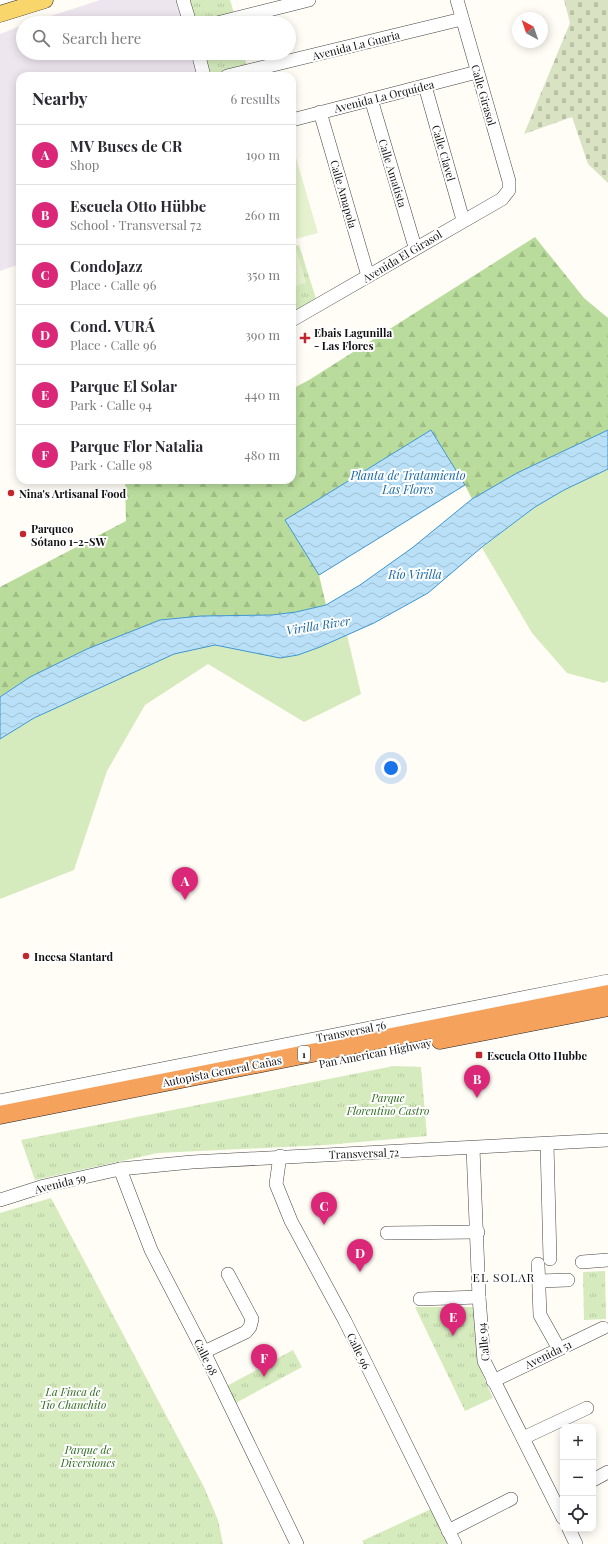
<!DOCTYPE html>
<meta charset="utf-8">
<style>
:root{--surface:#fff;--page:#f7f7f7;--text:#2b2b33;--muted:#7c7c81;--line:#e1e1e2;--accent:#db2777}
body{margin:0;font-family:"Playfair Display",serif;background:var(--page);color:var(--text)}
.controls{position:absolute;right:12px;bottom:12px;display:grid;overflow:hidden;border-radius:8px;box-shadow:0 2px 10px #0003}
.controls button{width:36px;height:36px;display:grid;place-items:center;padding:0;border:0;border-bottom:1px solid var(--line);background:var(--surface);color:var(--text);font:20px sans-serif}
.compass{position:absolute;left:512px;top:12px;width:36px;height:36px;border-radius:50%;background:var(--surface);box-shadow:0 2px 10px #0003;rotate:320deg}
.you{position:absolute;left:391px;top:768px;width:14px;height:14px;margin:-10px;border:3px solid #fff;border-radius:50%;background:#1a73e8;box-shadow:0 0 0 6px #1a73e833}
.badge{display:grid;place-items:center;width:26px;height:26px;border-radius:50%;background:var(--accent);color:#fff;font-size:13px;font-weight:700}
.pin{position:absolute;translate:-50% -33px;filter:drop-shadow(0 1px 2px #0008)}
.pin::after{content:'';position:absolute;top:21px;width:14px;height:12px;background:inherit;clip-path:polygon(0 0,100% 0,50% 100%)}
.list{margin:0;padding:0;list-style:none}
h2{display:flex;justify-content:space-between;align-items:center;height:52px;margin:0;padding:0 16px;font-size:17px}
h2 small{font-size:13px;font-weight:400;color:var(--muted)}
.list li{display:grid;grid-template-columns:26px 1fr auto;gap:12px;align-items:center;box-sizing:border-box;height:60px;padding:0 16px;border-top:1px solid var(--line)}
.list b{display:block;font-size:15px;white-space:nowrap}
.list p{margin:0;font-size:13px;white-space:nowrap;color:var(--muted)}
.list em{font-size:13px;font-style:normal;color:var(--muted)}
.icon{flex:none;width:22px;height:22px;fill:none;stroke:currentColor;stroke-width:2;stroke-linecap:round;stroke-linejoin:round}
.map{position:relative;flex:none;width:608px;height:1544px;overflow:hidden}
.search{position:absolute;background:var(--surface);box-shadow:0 2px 10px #0003;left:16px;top:16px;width:280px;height:44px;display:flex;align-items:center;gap:10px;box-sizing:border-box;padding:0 14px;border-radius:22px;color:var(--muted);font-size:15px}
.panel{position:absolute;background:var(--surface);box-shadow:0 2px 10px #0003;left:16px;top:72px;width:280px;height:412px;border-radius:12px}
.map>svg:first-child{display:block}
</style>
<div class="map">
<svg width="608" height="1544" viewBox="0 0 608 1544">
<defs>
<pattern id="forest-firs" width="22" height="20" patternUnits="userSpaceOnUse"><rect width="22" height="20" fill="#b9dc9c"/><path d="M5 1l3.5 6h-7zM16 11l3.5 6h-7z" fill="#9ebc85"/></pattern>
<pattern id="cemetery-stones" width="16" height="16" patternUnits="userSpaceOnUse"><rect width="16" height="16" fill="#d9e3c4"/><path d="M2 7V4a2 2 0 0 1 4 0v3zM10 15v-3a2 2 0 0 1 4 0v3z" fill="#b9c2a7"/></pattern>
<pattern id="park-tufts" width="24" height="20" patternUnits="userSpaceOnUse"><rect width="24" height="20" fill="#d5ebbd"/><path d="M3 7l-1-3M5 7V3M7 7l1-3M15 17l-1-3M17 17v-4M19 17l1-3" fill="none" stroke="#b6c8a1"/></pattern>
<pattern id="water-waves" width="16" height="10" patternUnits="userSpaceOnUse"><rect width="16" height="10" fill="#b9e0f7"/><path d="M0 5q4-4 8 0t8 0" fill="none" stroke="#9ebfd3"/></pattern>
</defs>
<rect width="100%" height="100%" fill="#fffdf5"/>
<!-- industrial -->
<g fill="#eee6ef">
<polygon points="100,0 177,0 184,23 29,23"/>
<polygon points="23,25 23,53 192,53 199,76 20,76 20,264 0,271 0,34"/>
</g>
<!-- grass -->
<g fill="#d5ebbd">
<polygon points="608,469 608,681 604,683 567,673 532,633 482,548 535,507 564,490"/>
<polygon points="347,635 361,694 304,722 208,664 145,705 107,771 74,870 0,899 0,739 34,718 174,654 215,645 280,658 298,655"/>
</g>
<!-- forest -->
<polygon fill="url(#forest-firs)" points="535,237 584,298 608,318 608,430 517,473 472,499 465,485 431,430 285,520 319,575 326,605 296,612 272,615 201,616 160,620 87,649 30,677 0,697 0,587 126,521 125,480 292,480 292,389 309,380"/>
<!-- cemetery -->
<polygon fill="url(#cemetery-stones)" points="564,0 608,0 608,183 588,164 572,117 524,134 570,23"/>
<!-- park -->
<g fill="url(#park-tufts)">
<polygon points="188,0 230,0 234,13 196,23"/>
<polygon points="201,53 243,53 247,66 207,76"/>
<polygon points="299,245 317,302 292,317 292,247"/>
<polygon points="394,1066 421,1067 427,1136 326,1145 158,1153 35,1180 21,1140"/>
<polygon points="51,1198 204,1487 218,1520 223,1544 0,1544 0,1213"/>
<polygon points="605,1271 606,1319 584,1320 583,1272"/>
<polygon points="415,1307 474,1307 478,1364 493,1398 465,1411"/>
<polygon points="293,1350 302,1367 234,1404 225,1387"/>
<polygon points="431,1509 449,1544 364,1544 362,1541"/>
</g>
<!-- pitch -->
<g fill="#e6f2cf">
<polygon points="292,144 318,233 292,240"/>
<polygon points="296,248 306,283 292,287 292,249"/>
</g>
<!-- water -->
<g fill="url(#water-waves)" stroke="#3f96cf">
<polygon points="431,430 465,485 319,575 285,520"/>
<polygon points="608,430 608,469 564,490 535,507 482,547 428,593 374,623 320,647 298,655 280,658 215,645 174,654 34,718 0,739 0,697 30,677 87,649 160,620 201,616 272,615 296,612 326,605 360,585 412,548 472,499 517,473"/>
</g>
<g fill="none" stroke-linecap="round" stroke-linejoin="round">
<!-- minor casing -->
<g stroke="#444" stroke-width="14">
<g id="minor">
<polyline points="183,0 190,23"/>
<polyline points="217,23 309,0"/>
<polyline points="198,53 204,76"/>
<polyline points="227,76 462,19"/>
<polyline points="425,86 463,220"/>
<polyline points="371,99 415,247"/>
<polyline points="320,112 368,276"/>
<polyline points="292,120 477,72"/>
<polyline points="292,320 502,199 509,190 509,181 457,0"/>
<polyline points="0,1101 608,981"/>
<polyline points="547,1144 550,1259"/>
<polyline points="473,1148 479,1297 484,1361 563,1518"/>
<polyline points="280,1156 276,1184 291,1221 345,1321 455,1544"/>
<polyline points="120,1169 151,1250 204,1352 297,1544"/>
<polyline points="0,1200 44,1186 120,1169 192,1162 608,1140"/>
<polyline points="387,1233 478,1232"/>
<polyline points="582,1262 608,1260"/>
<polyline points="538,1264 540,1315 559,1349"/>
<polyline points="539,1281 568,1280"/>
<polyline points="420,1299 479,1297"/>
<polyline points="204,1352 246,1332 250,1327 252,1319 228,1274"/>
<polyline points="493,1381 603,1328"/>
<polyline points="523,1438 587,1408"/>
<polyline points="593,1480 608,1472"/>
<polyline points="569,1529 576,1544"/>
<polyline points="448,1531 511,1499"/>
</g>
</g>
<!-- major casing -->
<g stroke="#222" stroke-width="17">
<polyline id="major" points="0,14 45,0"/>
</g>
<!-- highway casing -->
<g stroke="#222" stroke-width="19">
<g id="highway">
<polyline points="440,1040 608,1007"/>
<polyline points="0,1115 608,994"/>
</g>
</g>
<!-- minor -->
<use href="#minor" stroke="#fff" stroke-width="13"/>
<!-- major -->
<use href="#major" stroke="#f9d66b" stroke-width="16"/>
<!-- highway -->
<use href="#highway" stroke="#f5a25d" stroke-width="18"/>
</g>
<!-- markers -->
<g fill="#c4262e" stroke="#fff" stroke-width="1.5">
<path d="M303 332h4v4h4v4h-4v4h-4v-4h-4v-4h4z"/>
<circle cx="11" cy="493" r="4"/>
<circle cx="23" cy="534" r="4"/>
<circle cx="26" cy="956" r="4"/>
<rect x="475" y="1051" width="8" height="8" rx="2"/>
</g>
<g text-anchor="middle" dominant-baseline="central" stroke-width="4" stroke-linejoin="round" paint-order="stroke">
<!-- shield labels -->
<rect fill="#fff" stroke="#585858" stroke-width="1" x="298" y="1046" width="12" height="16" rx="3"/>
<g font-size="10" font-weight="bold" fill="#111">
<text x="304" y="1054">1</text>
</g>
<!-- street labels -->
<g font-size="11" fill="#111" stroke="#fff">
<text transform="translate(356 45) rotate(-14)">Avenida La Guaria</text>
<text transform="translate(484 95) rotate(74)">Calle Girasol</text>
<text transform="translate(384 96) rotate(-14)">Avenida La Orquídea</text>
<text transform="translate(444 153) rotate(74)">Calle Clavel</text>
<text transform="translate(393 173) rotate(73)">Calle Amatista</text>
<text transform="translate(344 194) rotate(74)">Calle Amapola</text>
<text transform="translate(402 256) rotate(-31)">Avenida El Girasol</text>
<text transform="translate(351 1031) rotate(-11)">Transversal 76</text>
<text transform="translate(375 1053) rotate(-11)">Pan American Highway</text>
<text transform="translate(222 1071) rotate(-11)">Autopista General Cañas</text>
<text transform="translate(364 1153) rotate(-2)">Transversal 72</text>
<text transform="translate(60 1183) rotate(-14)">Avenida 59</text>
<text transform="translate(483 1342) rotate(-96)">Calle 94</text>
<text transform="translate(359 1351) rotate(64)">Calle 96</text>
<text transform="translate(548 1354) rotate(-26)">Avenida 51</text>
<text transform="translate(206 1357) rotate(64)">Calle 98</text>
</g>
<!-- poi labels -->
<g font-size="11" font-weight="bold" fill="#111" stroke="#fff" text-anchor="start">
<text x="314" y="332">Ebais Lagunilla<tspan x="314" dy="13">- Las Flores</tspan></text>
<text x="19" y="493">Nina's Artisanal Food</text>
<text x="31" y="528">Parqueo<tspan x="31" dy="13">Sótano 1-2-SW</tspan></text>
<text x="34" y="956">Incesa Stantard</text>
<text x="487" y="1055">Escuela Otto Hubbe</text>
</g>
<!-- park labels -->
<g font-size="11" font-style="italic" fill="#2f6b1f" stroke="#fff">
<text x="388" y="1097">Parque<tspan x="388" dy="13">Florentino Castro</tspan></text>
<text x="73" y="1391">La Finca de<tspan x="73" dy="13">Tío Chanchito</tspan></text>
<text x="88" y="1449">Parque de<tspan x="88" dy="13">Diversiones</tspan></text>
</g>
<!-- water labels -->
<g font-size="12" font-style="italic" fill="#1768a6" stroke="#fff">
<text x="408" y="475">Planta de Tratamiento<tspan x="408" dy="14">Las Flores</tspan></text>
<text x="415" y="574">Río Virilla</text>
<text transform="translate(318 625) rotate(-9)">Virilla River</text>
</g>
<!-- neighbourhood labels -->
<g font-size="12" letter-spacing="1" fill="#111" stroke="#fff">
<text x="504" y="1277">EL SOLAR</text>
</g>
</g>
</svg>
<div class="controls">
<button>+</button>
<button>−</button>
<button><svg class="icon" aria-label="locate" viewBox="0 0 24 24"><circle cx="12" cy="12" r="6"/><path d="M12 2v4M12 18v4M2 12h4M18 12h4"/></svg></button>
</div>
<svg class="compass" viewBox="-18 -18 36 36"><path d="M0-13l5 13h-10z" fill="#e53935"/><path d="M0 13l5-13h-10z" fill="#7c7c81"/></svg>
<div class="you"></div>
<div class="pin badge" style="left:185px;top:900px">A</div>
<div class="pin badge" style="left:477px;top:1098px">B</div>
<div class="pin badge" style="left:324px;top:1225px">C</div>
<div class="pin badge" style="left:360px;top:1272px">D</div>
<div class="pin badge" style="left:453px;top:1336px">E</div>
<div class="pin badge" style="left:264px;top:1377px">F</div>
<div class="search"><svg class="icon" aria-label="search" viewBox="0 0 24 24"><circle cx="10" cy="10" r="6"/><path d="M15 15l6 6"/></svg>Search here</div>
<section class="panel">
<h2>Nearby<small>6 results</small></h2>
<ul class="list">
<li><span class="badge">A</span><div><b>MV Buses de CR</b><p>Shop</p></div><em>190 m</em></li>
<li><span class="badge">B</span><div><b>Escuela Otto Hübbe</b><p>School · Transversal 72</p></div><em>260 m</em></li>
<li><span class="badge">C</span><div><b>CondoJazz</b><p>Place · Calle 96</p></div><em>350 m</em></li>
<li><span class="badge">D</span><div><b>Cond. VURÁ</b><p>Place · Calle 96</p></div><em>390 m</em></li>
<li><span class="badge">E</span><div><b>Parque El Solar</b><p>Park · Calle 94</p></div><em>440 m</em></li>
<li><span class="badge">F</span><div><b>Parque Flor Natalia</b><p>Park · Calle 98</p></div><em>480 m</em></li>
</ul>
</section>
</div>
